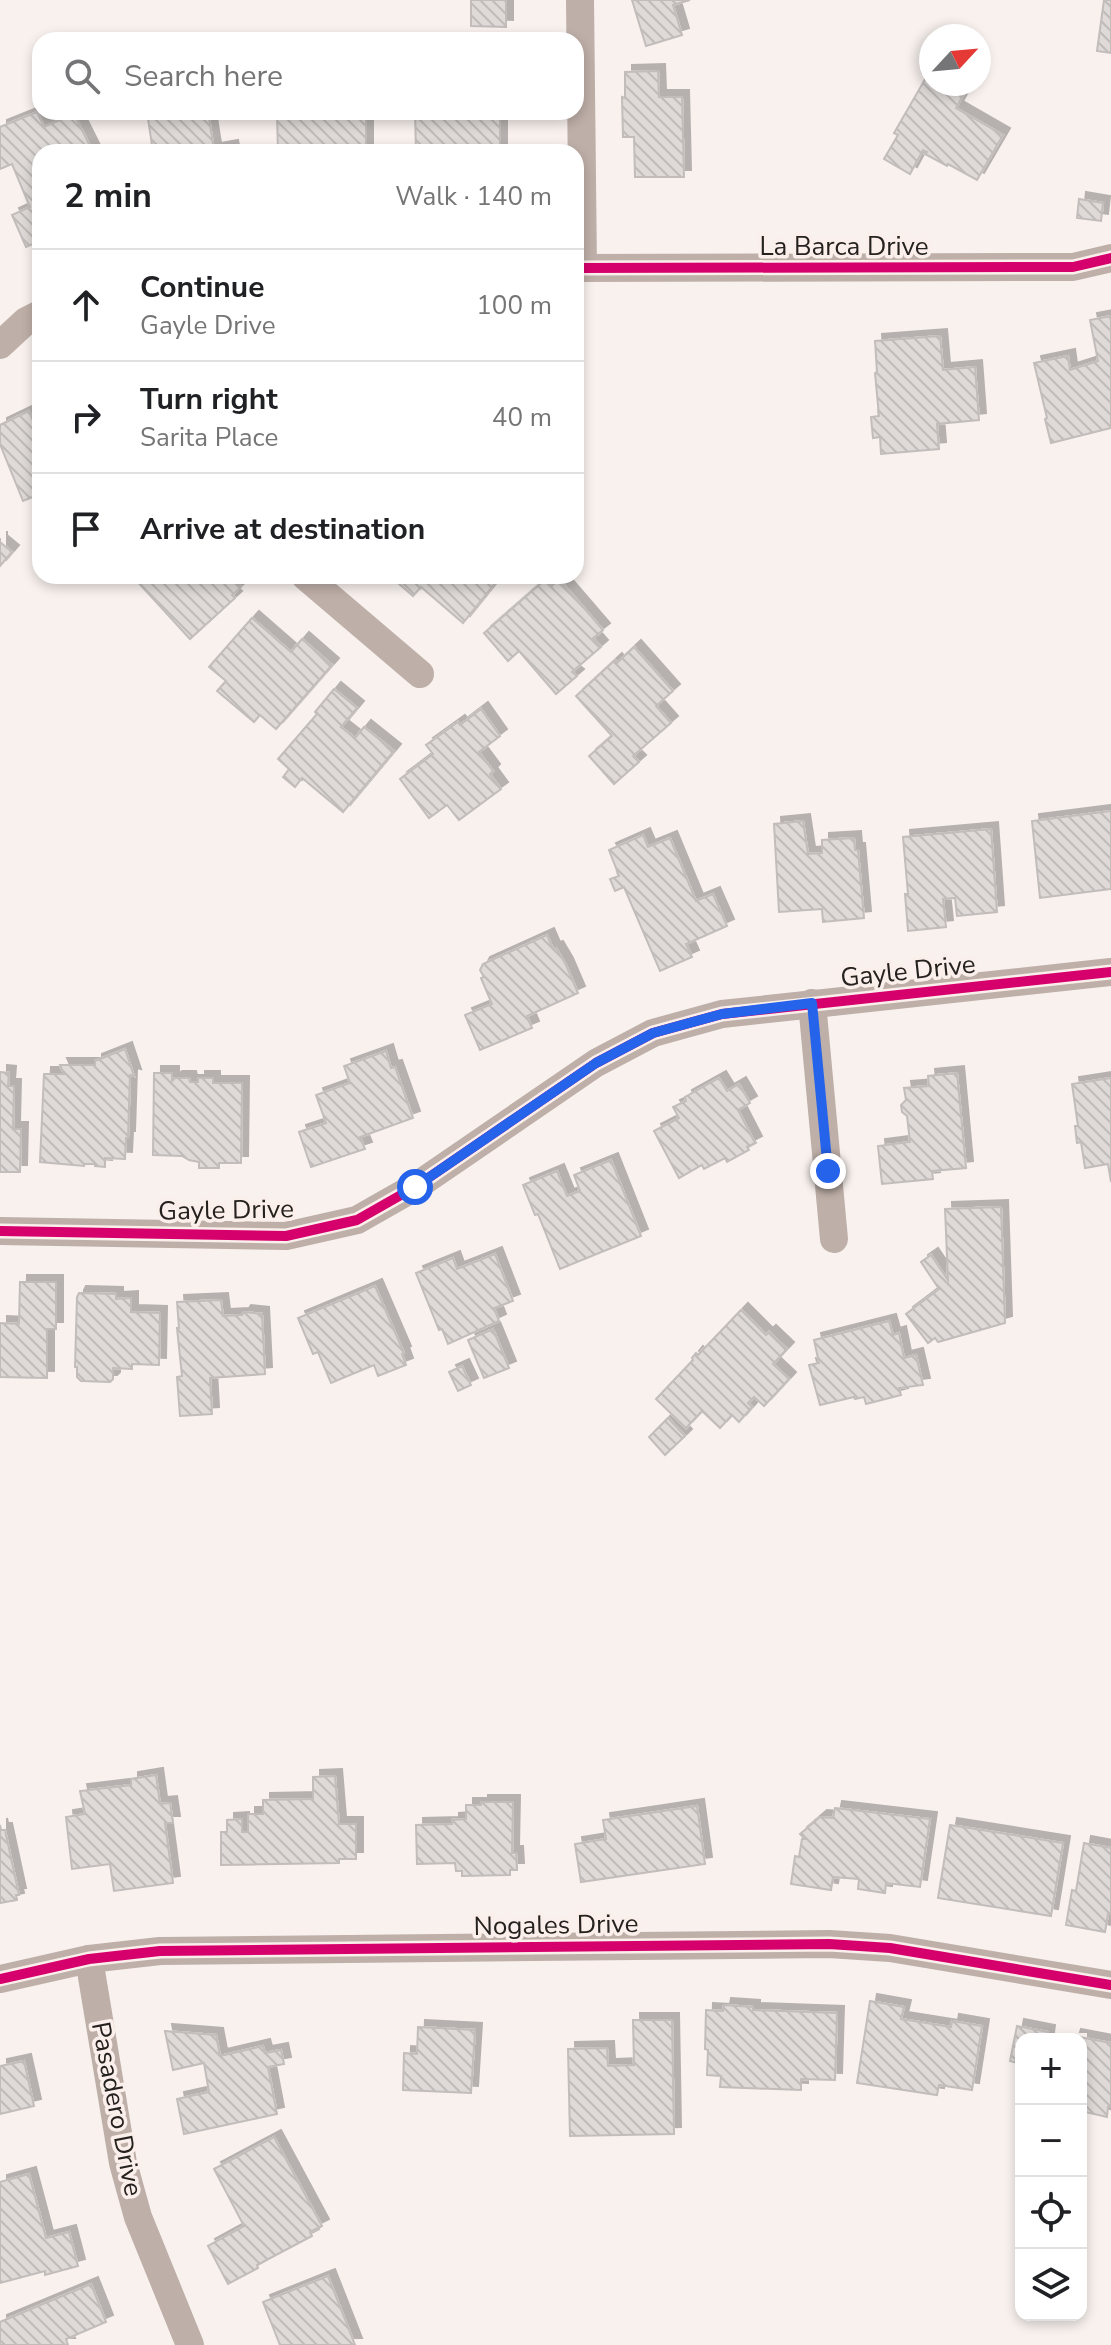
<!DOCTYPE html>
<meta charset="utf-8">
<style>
:root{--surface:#fff;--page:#f2f2f2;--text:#202124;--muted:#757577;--line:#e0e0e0}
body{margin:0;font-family:"Nunito Sans",sans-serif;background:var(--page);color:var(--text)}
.controls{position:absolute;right:24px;bottom:24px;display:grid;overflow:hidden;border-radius:16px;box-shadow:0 4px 12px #0003}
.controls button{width:72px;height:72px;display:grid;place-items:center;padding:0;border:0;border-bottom:2px solid var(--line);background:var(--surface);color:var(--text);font:40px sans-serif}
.compass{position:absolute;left:919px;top:24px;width:72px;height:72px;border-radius:50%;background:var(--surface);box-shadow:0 4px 12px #0003;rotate:64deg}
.stop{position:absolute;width:24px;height:24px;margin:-18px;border:6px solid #2563eb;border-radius:50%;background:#fff}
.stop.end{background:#2563eb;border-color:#fff;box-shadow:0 2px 8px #0008}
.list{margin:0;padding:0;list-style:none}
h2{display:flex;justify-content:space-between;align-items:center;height:104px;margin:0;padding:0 32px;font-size:34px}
h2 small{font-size:26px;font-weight:400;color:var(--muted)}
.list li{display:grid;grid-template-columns:52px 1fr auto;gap:24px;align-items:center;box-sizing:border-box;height:112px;padding:0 32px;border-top:2px solid var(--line)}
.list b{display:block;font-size:30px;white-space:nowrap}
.list p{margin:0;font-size:26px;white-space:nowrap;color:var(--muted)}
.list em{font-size:26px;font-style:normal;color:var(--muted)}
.icon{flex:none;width:44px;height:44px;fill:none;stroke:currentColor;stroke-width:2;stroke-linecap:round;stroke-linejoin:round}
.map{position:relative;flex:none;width:1111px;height:2345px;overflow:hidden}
.search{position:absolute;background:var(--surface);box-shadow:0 4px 12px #0003;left:32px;top:32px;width:552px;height:88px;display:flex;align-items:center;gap:20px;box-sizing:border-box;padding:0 28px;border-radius:24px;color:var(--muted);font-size:30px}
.panel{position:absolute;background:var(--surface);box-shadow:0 4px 12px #0003;left:32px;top:144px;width:552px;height:440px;border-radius:24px}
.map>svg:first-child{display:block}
</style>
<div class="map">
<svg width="1111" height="2345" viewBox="0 0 1111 2345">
<defs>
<pattern id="building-back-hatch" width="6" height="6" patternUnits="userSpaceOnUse" patternTransform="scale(2)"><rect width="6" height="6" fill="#dfdad7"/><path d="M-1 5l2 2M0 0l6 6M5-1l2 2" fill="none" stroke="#bfbbb8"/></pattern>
<filter id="shadow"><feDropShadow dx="7" dy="-7" stdDeviation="0" flood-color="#0004"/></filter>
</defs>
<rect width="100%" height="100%" fill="#f8f1ee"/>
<!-- building -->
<g fill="url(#building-back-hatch)" stroke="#c2bdbb" stroke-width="2" filter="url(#shadow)">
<polygon points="471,0 506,0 506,27 471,26"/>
<polygon points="632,0 690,0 673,5 682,35 646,46"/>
<polygon points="1104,0 1111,0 1111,53 1097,51"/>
<polygon points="931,69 931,84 961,84 967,88 956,108 1003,135 977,180 948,164 947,166 925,154 927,152 923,150 910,174 884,159 898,135 894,133"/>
<polygon points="658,71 659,97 682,97 684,177 635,177 634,137 623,137 622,97 625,98 625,72"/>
<polygon points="37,112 44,127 74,114 93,152 40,152 40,241 26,247 12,215 30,207 12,164 0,169 0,127"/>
<polygon points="147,112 208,112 214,150 231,147 232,152 153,152"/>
<polygon points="415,112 500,112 500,152 416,152"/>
<polygon points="366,114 366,152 278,152 277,115"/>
<polygon points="1079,199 1103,203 1101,221 1077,218"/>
<polygon points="1111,316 1111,428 1051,443 1045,419 1047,418 1034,363 1068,356 1070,370 1098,361 1090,320"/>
<polygon points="940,336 943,370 975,367 979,420 937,424 939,449 881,454 880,437 873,438 871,417 879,416 875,373 877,372 875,341"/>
<polygon points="29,411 37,431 40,430 40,494 23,501 0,444 0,425"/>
<polygon points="0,538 0,542 12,552 0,566"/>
<polygon points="141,576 231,576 241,587 232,595 235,598 190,639 136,580"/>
<polygon points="390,576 487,576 495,583 463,623 421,587 413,596"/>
<polygon points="546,579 552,586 559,579 603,630 593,638 601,647 572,672 577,676 556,694 519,651 508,661 484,633"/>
<polygon points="252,618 291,652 302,639 332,665 276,729 260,715 254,722 217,691 226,681 209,667"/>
<polygon points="634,647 673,691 656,706 671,723 633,756 639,762 614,784 589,756 612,736 576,696 615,660 617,663"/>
<polygon points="334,689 357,708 341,727 355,738 364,727 394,751 343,812 302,778 295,787 283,777 289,769 278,759 317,714 315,712"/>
<polygon points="481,709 500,736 479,752 493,771 490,774 501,789 459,820 447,805 429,818 400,779 433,754 426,745 458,722 460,725"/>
<polygon points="1111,811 1111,889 1040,898 1032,821"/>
<polygon points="803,821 808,854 822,853 822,840 854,838 855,850 858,850 864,918 823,922 822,909 779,912 774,824"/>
<polygon points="991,829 997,912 957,916 955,898 943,899 946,927 908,931 905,894 908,894 903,837"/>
<polygon points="643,835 648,847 670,838 696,901 713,894 727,926 686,944 692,957 660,971 624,887 615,891 610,879 619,876 609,850"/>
<polygon points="547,935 553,949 556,948 566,965 578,993 527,1016 532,1028 480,1050 465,1015 492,1004 481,978 484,977 480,970 483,964"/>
<polygon points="125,1049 134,1076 130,1075 128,1138 126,1138 125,1159 105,1158 105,1167 95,1166 95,1164 84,1164 84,1166 40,1162 44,1074 64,1074 60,1065 95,1065 95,1061"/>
<polygon points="386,1051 391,1068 395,1067 413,1118 360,1137 365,1149 311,1167 299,1132 326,1123 316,1095 350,1083 344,1066"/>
<polygon points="0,1072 9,1073 8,1086 14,1086 13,1129 21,1129 20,1172 0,1172"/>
<polygon points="154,1073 172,1073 172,1081 175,1078 189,1078 190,1082 198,1082 198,1078 213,1078 213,1083 242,1083 241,1163 219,1163 219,1168 199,1168 199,1162 189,1160 182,1156 153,1155"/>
<polygon points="957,1073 966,1168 932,1171 933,1179 882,1184 878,1146 910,1142 907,1116 902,1112 901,1105 906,1100 904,1088 929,1086 928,1076"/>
<polygon points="719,1078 727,1091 739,1084 750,1103 738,1110 755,1143 747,1147 749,1150 727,1162 725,1158 704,1169 702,1165 679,1178 654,1131 679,1118 673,1107 686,1101 685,1097"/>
<polygon points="1111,1078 1111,1182 1108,1164 1085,1168 1081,1142 1077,1143 1075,1126 1078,1126 1072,1084"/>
<polygon points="611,1160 641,1236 560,1269 538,1214 535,1215 523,1185 557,1171 567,1196 580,1191 574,1175"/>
<polygon points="1001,1207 1005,1323 938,1342 935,1338 928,1343 906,1314 939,1289 921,1262 931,1255 948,1280 945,1209"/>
<polygon points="495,1254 513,1301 494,1308 499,1321 448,1344 442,1329 439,1330 416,1273 453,1258 457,1269"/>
<polygon points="20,1282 56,1282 56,1329 47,1329 47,1378 0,1377 0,1323 19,1324"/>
<polygon points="375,1286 404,1353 402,1354 406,1365 378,1376 374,1365 331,1383 318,1352 313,1354 298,1318"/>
<polygon points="79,1293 116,1294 116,1299 131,1298 131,1312 160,1313 159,1365 132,1364 132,1369 113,1368 113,1379 110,1382 81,1381 77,1377 77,1367 75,1367 77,1297"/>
<polygon points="221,1300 223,1316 242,1315 244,1312 262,1314 265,1374 210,1378 212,1414 180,1416 177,1377 182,1376 177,1328 179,1328 177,1302"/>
<polygon points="741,1310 766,1335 769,1332 787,1349 773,1364 789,1379 764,1406 754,1397 748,1403 752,1407 739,1422 732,1415 720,1428 702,1411 686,1428 656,1399 693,1360 692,1358 696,1353 698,1355"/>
<polygon points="889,1321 893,1335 899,1333 904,1358 916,1355 923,1385 899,1388 901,1395 866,1404 864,1397 855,1399 854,1397 820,1405 809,1365 819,1363 814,1340"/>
<polygon points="493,1329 509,1368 484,1378 468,1340"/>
<polygon points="462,1366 471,1385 458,1391 449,1372"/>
<polygon points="668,1418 685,1436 665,1455 649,1437"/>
<polygon points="156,1775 160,1804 170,1803 173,1823 165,1823 173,1883 114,1891 110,1864 72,1869 66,1817 85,1814 80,1791 131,1785 131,1779"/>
<polygon points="335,1776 339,1824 356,1824 356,1859 339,1859 339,1863 221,1865 221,1832 227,1832 227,1820 242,1819 242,1832 248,1832 248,1814 263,1814 263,1800 313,1799 313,1777"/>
<polygon points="481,1802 513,1802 512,1853 516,1853 517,1870 510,1870 510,1875 462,1876 462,1871 456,1871 455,1863 417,1864 416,1825 452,1824 452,1820 466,1819 466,1805 481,1805"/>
<polygon points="697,1806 705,1864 581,1882 575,1844 606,1839 603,1820"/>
<polygon points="835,1808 930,1819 920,1887 886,1883 885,1893 858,1889 859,1879 833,1877 831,1890 791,1884 795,1856 799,1857 802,1839 805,1839 800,1834 820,1817 833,1818"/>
<polygon points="0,1825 1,1830 5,1830 19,1895 16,1895 17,1900 0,1903"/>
<polygon points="950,1825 1063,1843 1051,1916 938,1898"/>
<polygon points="1084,1843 1111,1848 1111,1914 1108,1914 1105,1932 1066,1925 1072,1890 1076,1891"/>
<polygon points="870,2001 904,2007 901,2019 951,2027 952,2021 982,2026 972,2090 939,2085 937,2095 857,2083"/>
<polygon points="724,2005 753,2007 753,2010 837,2013 835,2080 801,2079 801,2090 720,2087 721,2076 707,2075 708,2050 705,2049 706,2010 723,2011"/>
<polygon points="633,2020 672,2020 674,2134 570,2136 568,2049 607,2048 608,2066 634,2065"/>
<polygon points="1017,2026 1048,2032 1047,2039 1021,2039 1021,2064 1010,2061"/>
<polygon points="418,2027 475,2030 471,2093 403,2090 404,2053 417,2054"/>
<polygon points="165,2031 216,2035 220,2056 263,2046 265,2053 281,2050 284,2064 268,2067 277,2114 184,2134 177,2099 209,2092 204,2063 173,2070"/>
<polygon points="1074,2036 1111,2043 1111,2107 1108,2107 1107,2117 1081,2111 1081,2039 1073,2039"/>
<polygon points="24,2061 34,2106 0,2114 0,2066"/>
<polygon points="274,2137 322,2226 310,2232 312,2236 257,2265 258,2268 228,2284 208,2246 244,2226 214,2169"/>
<polygon points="29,2174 46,2238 69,2232 78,2266 45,2275 45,2271 0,2283 0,2182"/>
<polygon points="328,2276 355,2345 280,2345 263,2302"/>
<polygon points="91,2284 106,2322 66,2339 68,2345 0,2345 0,2322"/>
</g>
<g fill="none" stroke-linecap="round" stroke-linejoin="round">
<!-- minor -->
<g stroke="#beafa8" stroke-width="28">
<polyline points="580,0 583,268"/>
<polyline points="576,268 1073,267 1111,258"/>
<polyline points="0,345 26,321 40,314"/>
<polyline points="305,576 420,674"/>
<polyline points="812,1003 834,1239"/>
<polyline points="0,1231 286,1236 357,1220 415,1187 596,1063 653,1033 722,1014 1111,972"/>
<polyline points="89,1959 123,2163 138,2217 190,2345"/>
<polyline points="0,1979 89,1959 160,1951 829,1944 890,1948 1111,1985"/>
</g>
<!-- cycleway casing -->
<g stroke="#fbefeb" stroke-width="15">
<g id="cycleway">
<polyline points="576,268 1073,267 1111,258"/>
<polyline points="0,1231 286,1236 357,1220 415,1187 596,1063 653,1033 722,1014 1111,972"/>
<polyline points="0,1979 89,1959 160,1951 829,1944 890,1948 1111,1985"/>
</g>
</g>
<!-- cycleway -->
<use href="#cycleway" stroke="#d6006c" stroke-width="10"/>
</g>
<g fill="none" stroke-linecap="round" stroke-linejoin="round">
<!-- route -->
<polyline stroke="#2563eb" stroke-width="10" points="415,1187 596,1063 653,1033 722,1014 812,1003 828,1171"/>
</g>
<g text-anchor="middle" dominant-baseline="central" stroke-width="7" stroke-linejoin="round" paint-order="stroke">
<!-- street labels -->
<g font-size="26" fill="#25211f" stroke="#fbefeb">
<text x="844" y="246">La Barca Drive</text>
<text transform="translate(908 971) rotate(-6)">Gayle Drive</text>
<text transform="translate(226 1210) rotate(-1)">Gayle Drive</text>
<text transform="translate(556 1925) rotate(-1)">Nogales Drive</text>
<text transform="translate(117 2109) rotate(79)">Pasadero Drive</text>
</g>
</g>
</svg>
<div class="controls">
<button>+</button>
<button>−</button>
<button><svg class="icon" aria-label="locate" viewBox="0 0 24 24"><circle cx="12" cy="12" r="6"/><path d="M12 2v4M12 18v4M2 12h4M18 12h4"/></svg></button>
<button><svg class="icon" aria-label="layers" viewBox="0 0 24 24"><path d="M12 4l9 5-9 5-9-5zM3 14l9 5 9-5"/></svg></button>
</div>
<svg class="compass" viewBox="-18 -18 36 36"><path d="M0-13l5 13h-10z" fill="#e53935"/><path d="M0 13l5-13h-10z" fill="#757577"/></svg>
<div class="stop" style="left:415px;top:1187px"></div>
<div class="stop end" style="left:828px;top:1171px"></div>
<div class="search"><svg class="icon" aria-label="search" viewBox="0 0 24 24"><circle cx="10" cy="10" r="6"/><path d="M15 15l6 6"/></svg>Search here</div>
<section class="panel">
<h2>2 min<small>Walk · 140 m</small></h2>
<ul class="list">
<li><svg class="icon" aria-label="ahead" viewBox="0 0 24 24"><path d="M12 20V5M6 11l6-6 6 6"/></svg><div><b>Continue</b><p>Gayle Drive</p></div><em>100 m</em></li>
<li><svg class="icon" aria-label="right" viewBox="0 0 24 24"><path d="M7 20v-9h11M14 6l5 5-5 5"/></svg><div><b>Turn right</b><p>Sarita Place</p></div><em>40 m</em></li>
<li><svg class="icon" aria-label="arrive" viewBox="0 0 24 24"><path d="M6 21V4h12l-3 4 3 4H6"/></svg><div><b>Arrive at destination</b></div></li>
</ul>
</section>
</div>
